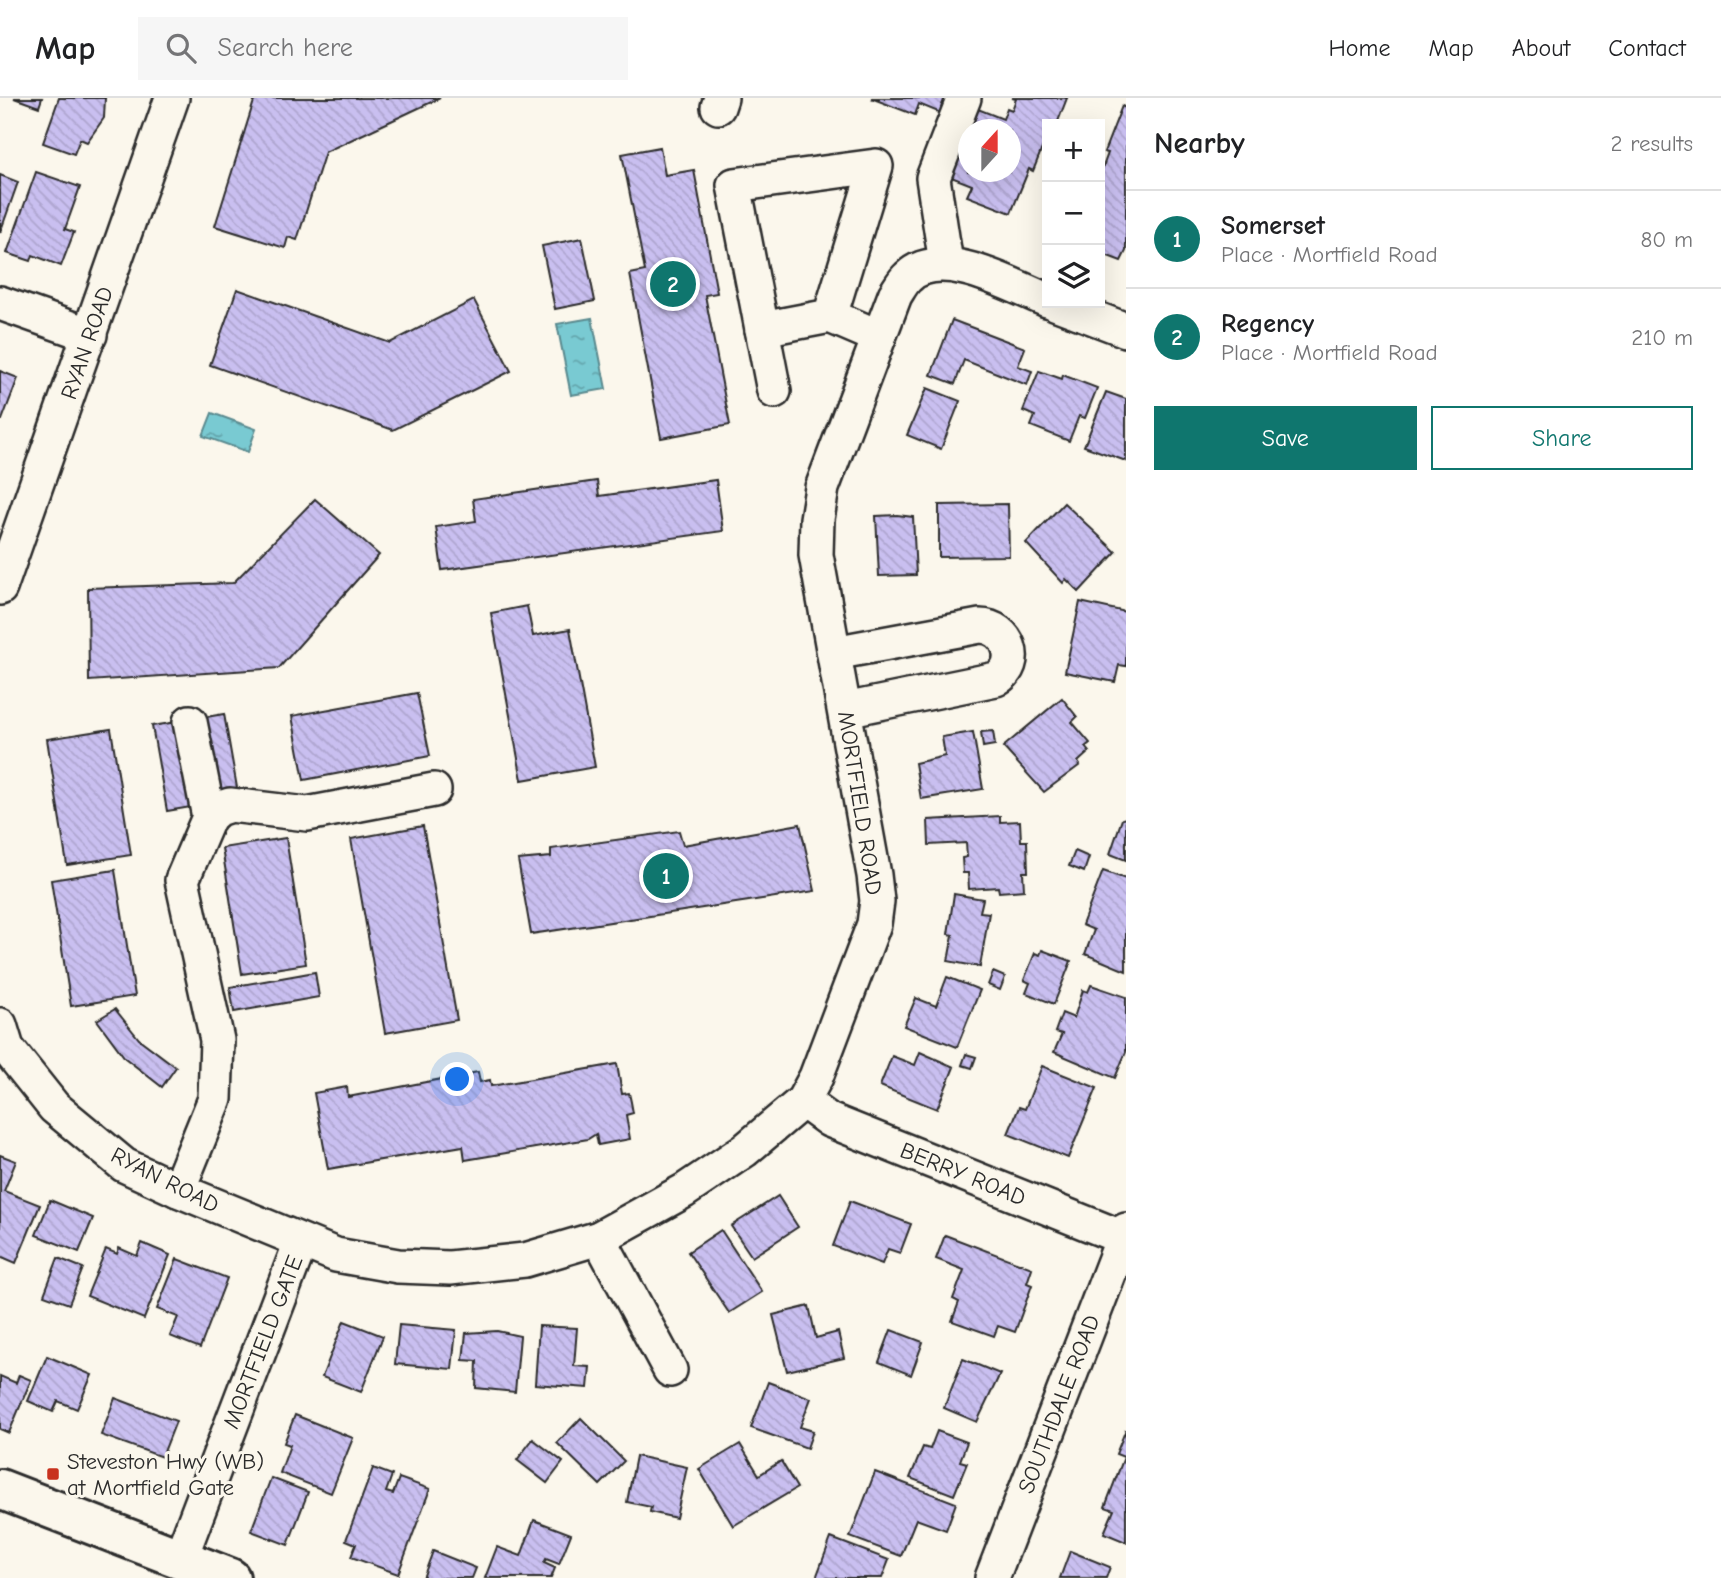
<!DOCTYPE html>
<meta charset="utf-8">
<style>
:root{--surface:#fff;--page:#f6f6f6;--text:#202124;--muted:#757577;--line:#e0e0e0;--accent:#0f766e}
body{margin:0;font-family:"Comic Neue",sans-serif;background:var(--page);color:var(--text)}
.controls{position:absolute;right:21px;top:21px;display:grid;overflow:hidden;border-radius:0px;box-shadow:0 7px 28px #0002}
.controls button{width:63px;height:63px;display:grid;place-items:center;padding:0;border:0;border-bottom:2px solid var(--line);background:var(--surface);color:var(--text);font:35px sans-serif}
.compass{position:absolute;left:958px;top:21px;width:63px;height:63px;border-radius:50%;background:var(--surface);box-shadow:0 7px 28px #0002;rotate:21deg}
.you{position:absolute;left:458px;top:982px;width:24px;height:24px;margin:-18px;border:5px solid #fff;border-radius:50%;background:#1a73e8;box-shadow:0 0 0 10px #1a73e833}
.badge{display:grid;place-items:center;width:46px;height:46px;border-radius:50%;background:var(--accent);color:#fff;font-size:23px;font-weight:700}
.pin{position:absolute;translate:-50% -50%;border:4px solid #fff;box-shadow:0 2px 7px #0006}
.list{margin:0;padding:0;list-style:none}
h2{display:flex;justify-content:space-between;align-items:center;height:91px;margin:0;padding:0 28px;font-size:30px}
h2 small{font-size:23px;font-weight:400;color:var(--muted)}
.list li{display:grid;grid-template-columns:46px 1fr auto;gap:21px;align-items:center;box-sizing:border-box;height:98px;padding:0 28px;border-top:2px solid var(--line)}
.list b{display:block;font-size:26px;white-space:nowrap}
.list p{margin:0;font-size:23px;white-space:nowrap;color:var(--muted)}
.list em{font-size:23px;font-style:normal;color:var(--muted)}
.actions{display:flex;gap:14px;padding:21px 28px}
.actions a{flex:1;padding:16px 0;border:2px solid var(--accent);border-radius:0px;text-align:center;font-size:24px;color:var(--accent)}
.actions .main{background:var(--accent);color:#fff}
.icon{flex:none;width:38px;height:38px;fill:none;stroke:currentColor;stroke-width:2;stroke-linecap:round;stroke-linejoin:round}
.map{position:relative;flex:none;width:1126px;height:1480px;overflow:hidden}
header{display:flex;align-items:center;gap:42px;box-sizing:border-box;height:98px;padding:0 35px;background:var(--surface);border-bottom:2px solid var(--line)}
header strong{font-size:33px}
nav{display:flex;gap:38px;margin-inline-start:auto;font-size:24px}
.search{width:490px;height:63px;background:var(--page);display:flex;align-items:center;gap:18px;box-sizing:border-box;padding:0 24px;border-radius:0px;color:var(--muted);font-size:26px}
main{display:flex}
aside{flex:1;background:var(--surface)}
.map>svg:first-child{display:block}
</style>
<header>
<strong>Map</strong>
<div class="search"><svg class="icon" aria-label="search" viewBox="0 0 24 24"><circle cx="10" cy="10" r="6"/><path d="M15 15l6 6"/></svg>Search here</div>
<nav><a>Home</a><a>Map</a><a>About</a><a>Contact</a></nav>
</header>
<main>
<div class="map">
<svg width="1126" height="1480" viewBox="0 0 1126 1480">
<defs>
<pattern id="water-ripples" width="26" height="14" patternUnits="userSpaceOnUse" patternTransform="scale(1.75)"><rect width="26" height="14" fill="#79cad2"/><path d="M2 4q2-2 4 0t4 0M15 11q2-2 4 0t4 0" fill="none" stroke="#63a4ab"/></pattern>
<pattern id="building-back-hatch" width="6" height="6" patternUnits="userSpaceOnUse" patternTransform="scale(1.75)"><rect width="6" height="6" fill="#c9bff0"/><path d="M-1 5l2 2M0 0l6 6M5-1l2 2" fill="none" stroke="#ada4ce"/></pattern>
</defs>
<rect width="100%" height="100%" fill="#fbf7ec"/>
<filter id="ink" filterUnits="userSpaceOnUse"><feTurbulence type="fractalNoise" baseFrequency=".0143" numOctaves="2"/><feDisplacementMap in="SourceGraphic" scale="14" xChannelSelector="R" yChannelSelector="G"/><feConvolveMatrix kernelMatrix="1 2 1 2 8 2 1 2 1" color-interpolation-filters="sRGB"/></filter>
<g filter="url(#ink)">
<!-- water -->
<g fill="url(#water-ripples)" stroke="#5a8a8f" stroke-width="2">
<polygon points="592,220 606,291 571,297 557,226"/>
<polygon points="212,315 256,331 248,354 203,338"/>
</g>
<!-- building -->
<g fill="url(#building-back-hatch)" stroke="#2b2b2b" stroke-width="2">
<polygon points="14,0 42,0 39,9"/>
<polygon points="59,0 105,0 104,20 87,44 80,41 74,56 43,45"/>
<polygon points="255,0 440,0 325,54 297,142 288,139 285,150 215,128"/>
<polygon points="871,0 950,0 943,16 919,6 915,17"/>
<polygon points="1012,0 1067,0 1057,26 1047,26 1047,38 1033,73 1029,71 1011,115 967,98 972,87 946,77 956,54 968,59 968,74 1010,74 1010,32 970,32 978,11 1003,21 1007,10 1012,12 1016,1"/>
<polygon points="1122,8 1126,10 1126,153 1121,163 1100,155 1100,77 1108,55 1104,54"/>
<polygon points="660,49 665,77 694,72 717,195 705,197 730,327 661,340 630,176 645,173 622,56"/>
<polygon points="36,74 80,89 65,131 74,134 61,168 33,157 31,163 7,155"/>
<polygon points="0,77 18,84 0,135"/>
<polygon points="582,140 595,203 555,211 542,148"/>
<polygon points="237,191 390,245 474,202 511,273 393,332 210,267"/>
<polygon points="952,222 1025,250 1018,268 1032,273 1027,287 964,262 955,286 931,277"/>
<polygon points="0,273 18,280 2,322 0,322"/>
<polygon points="1039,273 1062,281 1063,277 1097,290 1085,320 1079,318 1069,343 1031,328 1035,318 1023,313"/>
<polygon points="927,290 960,303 941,351 907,337"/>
<polygon points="1106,294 1126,301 1126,363 1084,348"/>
<polygon points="716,382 723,433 442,472 436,429 476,423 473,401 597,383 599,398"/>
<polygon points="315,401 379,457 279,570 89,583 88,490 233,485"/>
<polygon points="1064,405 1116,454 1079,494 1066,481 1063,485 1026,445"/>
<polygon points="1008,406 1009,458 939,459 939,407"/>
<polygon points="897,417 913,419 916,477 879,478 876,418"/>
<polygon points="1080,504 1126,514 1126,568 1119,567 1115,584 1065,574"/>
<polygon points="527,508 533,538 570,531 595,669 522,682 491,515"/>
<polygon points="417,595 430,658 304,682 292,618"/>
<polygon points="1062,600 1077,619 1072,624 1090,645 1085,649 1089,654 1078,664 1080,667 1044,694 1003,649"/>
<polygon points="224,616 239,701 215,705 200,620"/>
<polygon points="177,624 191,709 167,713 152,628"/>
<polygon points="111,631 131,757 67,767 47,641"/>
<polygon points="993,633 995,647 983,649 981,634"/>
<polygon points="973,634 983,691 921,701 915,665 945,658 942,639"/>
<polygon points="1000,718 1000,724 1020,723 1021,743 1027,743 1028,774 1023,774 1024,792 999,794 998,789 969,791 968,775 963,775 962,760 967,759 966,745 929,747 928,722"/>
<polygon points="1126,720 1126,762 1110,756 1122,721"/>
<polygon points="800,726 815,793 531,836 518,762 551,759 551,751 679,733 683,747"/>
<polygon points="423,728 457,922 385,935 351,741"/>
<polygon points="286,740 306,866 242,876 222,750"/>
<polygon points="1075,753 1089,759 1084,774 1069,768"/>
<polygon points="115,772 135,898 71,908 51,782"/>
<polygon points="1103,773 1126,781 1126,873 1085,856 1094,832 1082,827"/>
<polygon points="954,796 983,801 980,814 989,815 980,869 948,863 953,837 948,836"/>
<polygon points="1042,852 1071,863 1054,906 1026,895 1030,885 1024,882 1035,855 1040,857"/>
<polygon points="315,874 319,899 234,914 230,889"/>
<polygon points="993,874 1005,879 1000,892 988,887"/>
<polygon points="947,879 980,892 957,949 904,928 916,900 936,908"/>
<polygon points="1091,887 1126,899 1126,954 1115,980 1054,954 1062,936 1055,934 1062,915 1074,920 1083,892 1088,894"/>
<polygon points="115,911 139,941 176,969 162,989 125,960 97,922"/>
<polygon points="920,954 954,969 937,1011 880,988 892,958 915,967"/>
<polygon points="966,956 976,959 972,970 962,967"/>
<polygon points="617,966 622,996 629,995 631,1004 633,1015 626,1017 630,1041 598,1047 596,1036 588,1041 465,1062 463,1048 328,1071 314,995 347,989 348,999 478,974 480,984 490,982 491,988"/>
<polygon points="1042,968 1097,990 1068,1060 1008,1036 1019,1009 1025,1011"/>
<polygon points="0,1057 16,1063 4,1093 40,1107 16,1165 0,1158"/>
<polygon points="778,1098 798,1129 752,1159 731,1128"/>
<polygon points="50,1102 93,1120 79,1154 36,1137"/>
<polygon points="850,1103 911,1126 900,1155 888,1151 882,1166 833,1148"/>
<polygon points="721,1132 762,1194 729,1215 688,1154"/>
<polygon points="945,1137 1032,1170 1027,1185 1032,1187 1015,1234 998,1228 994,1238 952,1223 959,1204 953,1201 964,1172 936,1161"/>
<polygon points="142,1145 170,1157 144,1221 87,1198 106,1151 117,1156 119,1150 137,1158"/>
<polygon points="58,1160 83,1170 69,1206 44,1197"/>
<polygon points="177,1161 227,1180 200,1250 170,1238 178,1219 157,1211"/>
<polygon points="809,1208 816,1240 838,1234 844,1260 787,1273 773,1217"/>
<polygon points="344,1223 383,1238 361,1294 322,1279"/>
<polygon points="399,1227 456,1232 452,1271 395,1266"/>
<polygon points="539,1228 577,1230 574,1268 590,1269 588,1290 535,1286"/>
<polygon points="891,1232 923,1244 911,1277 879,1264"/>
<polygon points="497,1233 520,1238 515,1294 476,1290 477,1263 463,1262 466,1235"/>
<polygon points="47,1258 92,1277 77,1311 58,1303 53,1314 28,1303"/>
<polygon points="963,1261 1000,1276 977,1324 944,1310"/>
<polygon points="19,1277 31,1282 9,1335 0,1331 0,1278 16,1285"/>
<polygon points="768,1284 811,1300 800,1329 813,1333 807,1350 751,1330"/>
<polygon points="115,1300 176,1323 162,1359 101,1337"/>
<polygon points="295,1317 353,1340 331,1395 280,1375 290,1347 284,1345"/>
<polygon points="581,1320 624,1363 600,1387 557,1345"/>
<polygon points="1126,1331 1126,1444 1104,1435 1114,1412 1105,1409 1124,1359 1116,1356"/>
<polygon points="937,1333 967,1344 960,1363 967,1365 954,1397 910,1380 923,1349 930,1351"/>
<polygon points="533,1341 563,1364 547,1385 517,1362"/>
<polygon points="740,1346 759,1377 781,1363 797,1390 733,1428 699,1371"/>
<polygon points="636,1358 687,1369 676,1420 650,1414 651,1409 627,1404"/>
<polygon points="373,1370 392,1377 386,1394 393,1396 399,1380 430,1391 398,1476 351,1459 356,1446 346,1442"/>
<polygon points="875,1374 956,1405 946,1432 916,1421 901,1458 850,1439"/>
<polygon points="271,1380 308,1394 288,1447 251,1433"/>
<polygon points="534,1422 571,1436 559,1466 546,1461 544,1465 555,1470 551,1480 485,1480 497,1449 521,1458"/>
<polygon points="831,1440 889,1462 882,1480 816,1480"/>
<polygon points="433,1453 476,1470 472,1480 423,1480"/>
<polygon points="1070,1453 1110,1469 1106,1480 1060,1480"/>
</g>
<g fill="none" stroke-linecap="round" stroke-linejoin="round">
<!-- minor casing -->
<g stroke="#2b2b2b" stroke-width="38">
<g id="minor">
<polyline points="718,9 721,0"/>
<polyline points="946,165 933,80 964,0"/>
<polyline points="0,205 90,237"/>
<polyline points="1055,205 1126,232"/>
<polyline points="830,218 876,68 734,87 762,231 830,218 879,239"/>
<polyline points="762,231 774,293"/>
<polyline points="0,490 172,0"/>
<path d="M834 555 980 528C1008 528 1023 566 996 581L845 612"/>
<polyline points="209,719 218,711 230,707 307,716 434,692"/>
<path d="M0 927 7 950 54 1009 124 1067 178 1092 336 1157 398 1168 450 1170 525 1162 599 1140 684 1093 745 1052 803 1003 816 979 874 826 877 803 874 777 816 457 817 421 822 390 895 197C899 191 903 183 908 179 941 147 1012 188 1047 202"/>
<polyline points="803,1003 829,1022 1126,1141"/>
<polyline points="178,1092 215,1001 217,942 182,782 209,719 190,624"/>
<polyline points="599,1140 670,1272"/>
<polyline points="180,1461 301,1144"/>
<polyline points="992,1480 1126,1132"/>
</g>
</g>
<!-- major casing -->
<g stroke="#2b2b2b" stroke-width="44">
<polyline id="major" points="0,1391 230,1480"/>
</g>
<!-- minor -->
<use href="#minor" stroke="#fbf7ec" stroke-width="33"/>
<!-- major -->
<use href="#major" stroke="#fbf7ec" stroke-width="38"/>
</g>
</g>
<!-- markers -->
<rect fill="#c8321e" stroke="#fbf7ec" stroke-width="2.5" x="46" y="1369" width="14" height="14" rx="3.5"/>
<g text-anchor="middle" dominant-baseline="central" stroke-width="6" stroke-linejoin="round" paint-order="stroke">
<!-- street labels -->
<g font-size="23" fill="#2b2b2b" stroke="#fbf7ec">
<text transform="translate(87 245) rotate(-71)">RYAN ROAD</text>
<text transform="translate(860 705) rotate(81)">MORTFIELD ROAD</text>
<text transform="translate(963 1076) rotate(22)">BERRY ROAD</text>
<text transform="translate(165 1082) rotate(27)">RYAN ROAD</text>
<text transform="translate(263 1244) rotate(-69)">MORTFIELD GATE</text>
<text transform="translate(1059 1306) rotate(-69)">SOUTHDALE ROAD</text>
</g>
<!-- poi labels -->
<g font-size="23" fill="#2b2b2b" stroke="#fbf7ec" text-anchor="start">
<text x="67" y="1363">Steveston Hwy (WB)<tspan x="67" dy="26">at Mortfield Gate</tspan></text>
</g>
</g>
</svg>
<div class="controls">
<button>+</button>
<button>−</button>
<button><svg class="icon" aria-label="layers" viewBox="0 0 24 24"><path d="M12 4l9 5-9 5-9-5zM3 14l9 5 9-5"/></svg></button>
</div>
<svg class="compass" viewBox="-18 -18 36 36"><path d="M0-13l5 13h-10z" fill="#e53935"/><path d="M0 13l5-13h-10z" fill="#757577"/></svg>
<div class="you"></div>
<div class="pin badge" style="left:666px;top:778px">1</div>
<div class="pin badge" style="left:673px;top:186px">2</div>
</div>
<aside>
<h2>Nearby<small>2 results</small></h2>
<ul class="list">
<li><span class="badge">1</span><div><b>Somerset</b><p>Place · Mortfield Road</p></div><em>80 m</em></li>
<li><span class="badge">2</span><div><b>Regency</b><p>Place · Mortfield Road</p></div><em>210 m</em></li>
</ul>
<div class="actions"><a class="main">Save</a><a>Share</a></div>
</aside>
</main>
